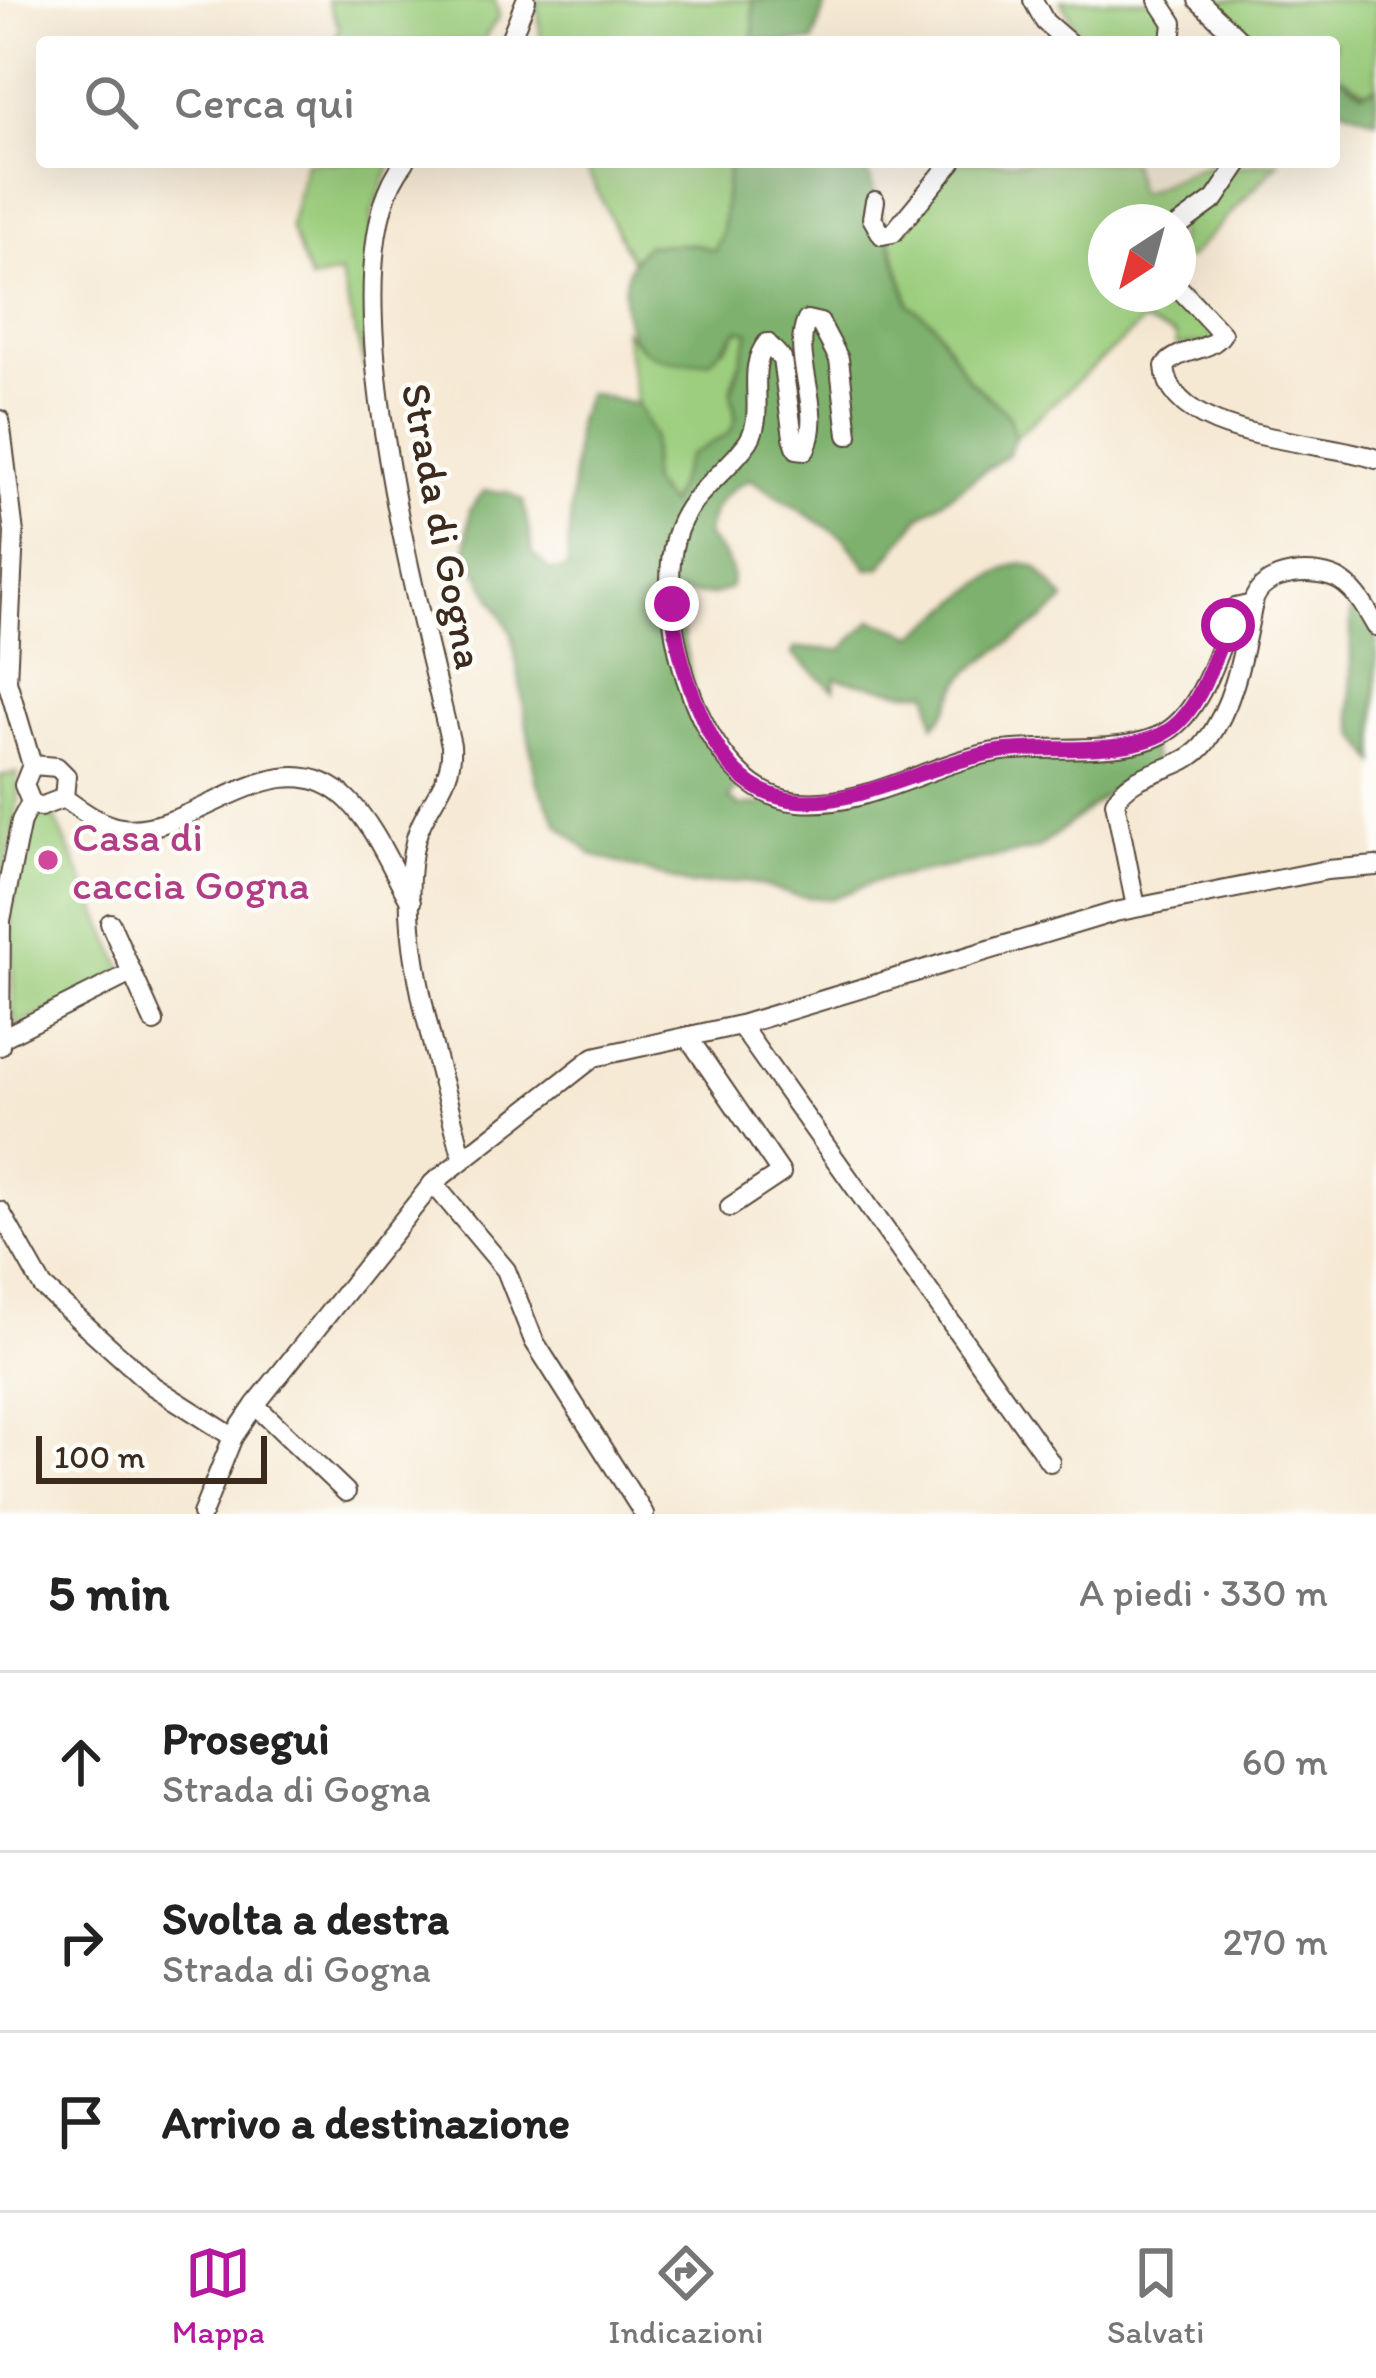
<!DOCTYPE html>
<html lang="it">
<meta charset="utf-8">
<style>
:root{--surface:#fff;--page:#f2f2f2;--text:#222;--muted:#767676;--line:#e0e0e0;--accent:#b5179e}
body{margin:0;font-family:Itim,sans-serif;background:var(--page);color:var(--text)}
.compass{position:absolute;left:1088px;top:204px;width:108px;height:108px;border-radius:50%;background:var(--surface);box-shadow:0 12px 48px #0002;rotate:216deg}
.scale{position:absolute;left:36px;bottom:30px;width:231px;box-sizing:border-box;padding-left:12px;border:6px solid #3b2a1e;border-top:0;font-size:33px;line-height:42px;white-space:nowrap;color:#3b2a1e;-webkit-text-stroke:9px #fdfcf7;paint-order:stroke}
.stop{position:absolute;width:36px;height:36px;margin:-27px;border:9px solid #b5179e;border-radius:50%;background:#fff}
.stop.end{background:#b5179e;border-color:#fff;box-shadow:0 3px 12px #0008}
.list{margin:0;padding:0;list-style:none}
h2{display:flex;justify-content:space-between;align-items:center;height:156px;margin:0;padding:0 48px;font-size:51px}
h2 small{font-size:39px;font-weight:400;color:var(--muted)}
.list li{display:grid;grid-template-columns:78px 1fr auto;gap:36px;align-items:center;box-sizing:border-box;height:180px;padding:0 48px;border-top:3px solid var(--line)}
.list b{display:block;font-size:45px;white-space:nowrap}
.list p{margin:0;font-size:39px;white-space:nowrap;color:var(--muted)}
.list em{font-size:39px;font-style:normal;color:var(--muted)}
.icon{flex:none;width:66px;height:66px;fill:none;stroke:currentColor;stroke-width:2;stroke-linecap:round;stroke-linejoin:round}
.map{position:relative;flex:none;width:1376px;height:1514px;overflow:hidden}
.search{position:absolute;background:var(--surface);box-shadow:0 12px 48px #0002;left:36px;right:36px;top:36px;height:132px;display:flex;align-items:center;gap:30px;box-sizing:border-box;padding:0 42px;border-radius:12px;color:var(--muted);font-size:45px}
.sheet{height:696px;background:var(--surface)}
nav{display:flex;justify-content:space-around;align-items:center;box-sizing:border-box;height:168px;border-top:3px solid var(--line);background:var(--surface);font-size:33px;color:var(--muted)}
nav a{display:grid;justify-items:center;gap:6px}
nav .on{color:var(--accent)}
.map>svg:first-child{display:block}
</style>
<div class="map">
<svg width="1376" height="1514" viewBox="0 0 1376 1514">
<rect width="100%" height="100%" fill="#fdfcf7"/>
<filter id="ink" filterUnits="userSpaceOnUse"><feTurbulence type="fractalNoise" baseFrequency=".00833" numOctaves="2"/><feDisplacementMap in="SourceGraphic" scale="24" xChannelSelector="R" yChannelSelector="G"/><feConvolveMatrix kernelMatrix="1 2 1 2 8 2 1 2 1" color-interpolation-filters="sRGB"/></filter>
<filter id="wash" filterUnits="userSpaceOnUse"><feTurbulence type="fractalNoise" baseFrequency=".004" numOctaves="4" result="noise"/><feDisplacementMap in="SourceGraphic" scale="48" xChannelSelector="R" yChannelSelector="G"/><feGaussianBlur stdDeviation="2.7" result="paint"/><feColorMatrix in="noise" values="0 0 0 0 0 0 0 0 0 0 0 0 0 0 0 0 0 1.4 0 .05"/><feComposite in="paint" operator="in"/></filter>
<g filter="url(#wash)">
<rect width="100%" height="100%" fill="#f6e9d4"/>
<!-- green -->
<g fill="#9cce7e" stroke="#6c7c4e" stroke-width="3">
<polygon points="327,0 495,0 499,16 482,42 335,42 339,27"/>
<polygon points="537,0 753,0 754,42 541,42"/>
<polygon points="1061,0 1158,0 1171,42 1084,42"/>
<polygon points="1198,0 1376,0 1376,87 1369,93 1342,76 1334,80 1334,42 1242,42"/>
<polygon points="306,162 392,162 372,213 365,369 340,274 310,280 290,227"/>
<polygon points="583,162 728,162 722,233 714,251 647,245 631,260"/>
<path d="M956 162H1131L1138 194C1167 185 1199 162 1228 162L1229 167 1279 162 1188 259 1178 258V222H1106V294H1178L1220 330 1215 343 1176 345V335L1143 322 1015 437 1008 414 968 379 933 322 910 305 889 234Z"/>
<path d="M739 329 749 332C747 351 735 367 732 387 730 403 741 419 730 434 705 468 683 457 670 506L650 482 653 436 637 404 624 330 641 348H725Z"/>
<polygon points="17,773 18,801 0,903 0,776"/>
<polygon points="42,816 55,818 126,975 14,1027 11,914 28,817"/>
</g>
<!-- forest -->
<g fill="#7db16d" stroke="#5c6e46" stroke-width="3">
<polygon points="753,0 827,0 813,42 754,42"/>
<polygon points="1341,76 1362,92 1376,87 1376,120 1334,105 1334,80"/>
<path d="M728 162H856L870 178 910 305 933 322 968 379 1008 414 1015 437 1008 454 921 516 880 568 868 569 844 538 750 479C722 492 712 506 706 536 720 551 737 567 730 588L714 595 675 593 699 721 747 779 729 798 739 806 818 798 990 755 1151 747 1156 768 1122 782 1037 849 876 881 831 899 797 896 746 881 691 885 592 855 558 824 536 780 512 634 466 551 470 509 484 491 507 492 523 501 533 554 550 571 567 569 577 421 588 393 637 404 653 436 650 482 669 505 688 456 730 433 736 418 731 393 749 332 739 329 710 361C662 366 626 355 624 303 624 276 628 263 647 245L694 244 714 251 722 233Z"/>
<path d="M1022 563 1036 567 1065 600C1037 629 1002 644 971 670 952 686 953 710 934 725L929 692H904L836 678 834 690 792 654 795 648 842 650 872 620 915 635C949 612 984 574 1022 563Z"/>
<polygon points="1351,592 1376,632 1376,762 1356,734 1351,711"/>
</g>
</g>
<g filter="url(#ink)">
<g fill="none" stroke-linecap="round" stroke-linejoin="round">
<!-- minor casing -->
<g stroke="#574739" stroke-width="22">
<g id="minor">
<polyline points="1033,0 1045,22 1068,42"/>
<polyline points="1158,0 1173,23 1171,42"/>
<polyline points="1198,0 1242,42"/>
<polyline points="509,42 526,0"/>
<path d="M405 162C321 263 423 621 451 745 454 784 425 804 416 838 392 928 440 1067 462 1156"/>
<polyline points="875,201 872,218 882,235 893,233 952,162"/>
<polyline points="1178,226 1215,199 1240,162"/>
<path d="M1178 287 1222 334C1210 353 1180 347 1165 366 1169 441 1323 439 1376 459"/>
<polyline points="0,420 14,533 7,681 32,765 24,785 31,802 40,807 64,798"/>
<path d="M848 435 839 359 820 323 807 320C790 357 825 410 805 450L797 449 793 437 782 359 767 343C743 372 770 416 745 446 719 480 687 495 675 539 654 619 702 795 799 802 869 808 935 760 1002 751 1050 745 1135 757 1172 728 1205 703 1220 645 1235 608L1253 604"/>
<polyline points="32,765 57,767 66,776 64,798"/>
<path d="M64 798C81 810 100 825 121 828 194 838 279 732 348 800 376 828 391 868 411 902"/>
<path d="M1136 907 1115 802C1133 767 1183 774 1206 742 1236 701 1243 650 1253 603 1261 569 1319 567 1342 582 1357 592 1367 610 1376 626"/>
<polyline points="110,923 154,1022"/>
<polyline points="740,1025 1050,1462"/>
<polyline points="4,1037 131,973"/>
<polyline points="688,1037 781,1173 730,1207"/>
<polyline points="0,1046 1,920 21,821 31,802"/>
<polyline points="433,1183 506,1270 534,1341 644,1514"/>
<polyline points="0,1211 43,1287 153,1386 233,1437"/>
<polyline points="255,1405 346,1492"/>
<polyline points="202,1514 233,1437 255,1405 433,1183 594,1057 740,1025 1115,912 1327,870 1376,866"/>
</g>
</g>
<!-- minor -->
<use href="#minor" stroke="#fff" stroke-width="18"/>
</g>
</g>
<g fill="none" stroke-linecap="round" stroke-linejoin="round" filter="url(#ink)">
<!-- route -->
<path stroke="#b5179e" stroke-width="15" d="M672 604C676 649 690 694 710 734 778 866 900 765 1002 751 1050 745 1134 757 1172 728 1201 707 1214 657 1228 625"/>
</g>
<!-- markers -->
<circle fill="#d1479c" stroke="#fdfcf7" stroke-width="4.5" cx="48" cy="860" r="12"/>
<g text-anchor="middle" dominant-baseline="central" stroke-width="9" stroke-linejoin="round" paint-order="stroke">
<!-- street labels -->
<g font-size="42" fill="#3b2a1e" stroke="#fdfcf7">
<text transform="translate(443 526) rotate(79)">Strada di Gogna</text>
</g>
<!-- hotel labels -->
<g font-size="42" fill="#b23c85" stroke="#fdfcf7" text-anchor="start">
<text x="72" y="836">Casa di<tspan x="72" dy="48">caccia Gogna</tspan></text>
</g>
</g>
</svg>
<svg class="compass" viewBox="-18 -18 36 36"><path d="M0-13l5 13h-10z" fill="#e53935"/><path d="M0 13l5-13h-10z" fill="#767676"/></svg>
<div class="scale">100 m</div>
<div class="stop" style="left:1228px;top:625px"></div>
<div class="stop end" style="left:672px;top:604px"></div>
<div class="search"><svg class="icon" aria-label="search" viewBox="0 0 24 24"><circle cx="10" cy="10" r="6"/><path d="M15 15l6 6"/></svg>Cerca qui</div>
</div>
<section class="sheet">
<h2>5 min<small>A piedi · 330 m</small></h2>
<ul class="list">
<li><svg class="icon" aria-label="ahead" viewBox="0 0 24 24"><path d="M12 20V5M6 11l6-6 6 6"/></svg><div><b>Prosegui</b><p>Strada di Gogna</p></div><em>60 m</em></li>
<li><svg class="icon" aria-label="right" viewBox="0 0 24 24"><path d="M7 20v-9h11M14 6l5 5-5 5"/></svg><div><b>Svolta a destra</b><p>Strada di Gogna</p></div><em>270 m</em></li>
<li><svg class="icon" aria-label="arrive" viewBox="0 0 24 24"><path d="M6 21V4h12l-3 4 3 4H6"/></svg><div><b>Arrivo a destinazione</b></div></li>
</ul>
</section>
<nav>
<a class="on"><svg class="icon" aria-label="map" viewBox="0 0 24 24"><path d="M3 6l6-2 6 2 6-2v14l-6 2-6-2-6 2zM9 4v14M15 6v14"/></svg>Mappa</a>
<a><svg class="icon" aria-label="directions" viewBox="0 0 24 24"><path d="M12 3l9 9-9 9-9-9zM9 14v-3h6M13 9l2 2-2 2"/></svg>Indicazioni</a>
<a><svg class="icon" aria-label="saved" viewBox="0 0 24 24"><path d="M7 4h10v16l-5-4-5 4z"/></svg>Salvati</a>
</nav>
